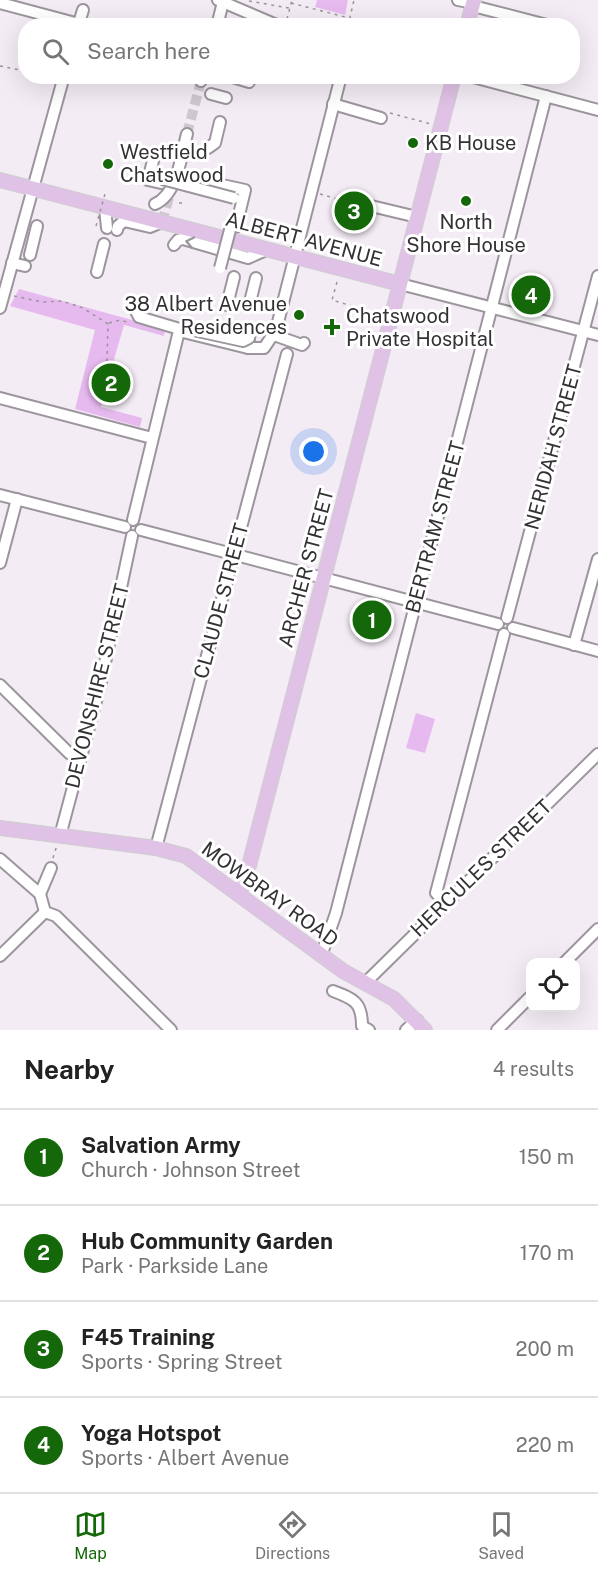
<!DOCTYPE html>
<meta charset="utf-8">
<style>
:root{--surface:#fff;--page:#f6f6f6;--text:#222;--muted:#767676;--line:#e0e0e0;--accent:#15680a}
body{margin:0;font-family:"Public Sans",sans-serif;background:var(--page);color:var(--text)}
.controls{position:absolute;right:18px;bottom:18px;display:grid;overflow:hidden;border-radius:12px;box-shadow:0 6px 24px #0002}
.controls button{width:54px;height:54px;display:grid;place-items:center;padding:0;border:0;border-bottom:2px solid var(--line);background:var(--surface);color:var(--text);font:30px sans-serif}
.you{position:absolute;left:314px;top:452px;width:21px;height:21px;margin:-15px;border:4px solid #fff;border-radius:50%;background:#1a73e8;box-shadow:0 0 0 9px #1a73e833}
.badge{display:grid;place-items:center;width:39px;height:39px;border-radius:50%;background:var(--accent);color:#fff;font-size:20px;font-weight:700}
.pin{position:absolute;translate:-50% -50%;border:3px solid #fff;box-shadow:0 2px 6px #0006}
.list{margin:0;padding:0;list-style:none}
h2{display:flex;justify-content:space-between;align-items:center;height:78px;margin:0;padding:0 24px;font-size:26px}
h2 small{font-size:20px;font-weight:400;color:var(--muted)}
.list li{display:grid;grid-template-columns:39px 1fr auto;gap:18px;align-items:center;box-sizing:border-box;height:96px;padding:0 24px;border-top:2px solid var(--line)}
.list b{display:block;font-size:22px;white-space:nowrap}
.list p{margin:0;font-size:20px;white-space:nowrap;color:var(--muted)}
.list em{font-size:20px;font-style:normal;color:var(--muted)}
.icon{flex:none;width:33px;height:33px;fill:none;stroke:currentColor;stroke-width:2;stroke-linecap:round;stroke-linejoin:round}
.map{position:relative;flex:none;width:598px;height:1030px;overflow:hidden}
.search{position:absolute;background:var(--surface);box-shadow:0 6px 24px #0002;left:18px;right:18px;top:18px;height:66px;display:flex;align-items:center;gap:15px;box-sizing:border-box;padding:0 21px;border-radius:24px;color:var(--muted);font-size:22px}
.sheet{height:462px;background:var(--surface)}
nav{display:flex;justify-content:space-around;align-items:center;box-sizing:border-box;height:84px;border-top:2px solid var(--line);background:var(--surface);font-size:16px;color:var(--muted)}
nav a{display:grid;justify-items:center;gap:3px}
nav .on{color:var(--accent)}
.map>svg:first-child{display:block}
</style>
<div class="map">
<svg width="598" height="1030" viewBox="0 0 598 1030">
<rect width="100%" height="100%" fill="#f4ecf5"/>
<!-- green -->
<g fill="#e7baef">
<polygon points="317,0 348,0 345,15 315,7"/>
<polygon points="19,289 165,329 164,336 124,325 110,373 122,377 119,393 106,390 101,407 142,418 140,427 75,409 95,330 10,306"/>
<polygon points="416,713 435,719 425,753 406,748"/>
</g>
<g fill="none" stroke-linecap="round" stroke-linejoin="round">
<!-- minor-tunnel -->
<g stroke="#cec7cf" stroke-width="10" stroke-dasharray="10 5" stroke-linecap="butt">
<polyline points="187,134 201,81"/>
<polyline points="162,222 172,187"/>
</g>
<!-- minor casing -->
<g stroke="#9c959d" stroke-width="14">
<g id="minor">
<polyline points="218,0 279,26"/>
<polyline points="458,0 473,3"/>
<polyline points="0,3 79,24"/>
<polyline points="473,6 547,25"/>
<polyline points="78,26 83,10"/>
<polyline points="217,26 223,2"/>
<polyline points="229,76 249,82"/>
<polyline points="469,76 598,110"/>
<polyline points="201,81 202,76"/>
<polyline points="211,94 226,98"/>
<polyline points="333,104 381,118"/>
<polyline points="208,148 215,143 220,122"/>
<polyline points="155,153 148,180 161,183"/>
<polyline points="199,180 245,190 236,227"/>
<path d="M155 204C178 194 181 155 187 134"/>
<polyline points="367,205 417,217"/>
<polyline points="105,207 107,228"/>
<polyline points="117,230 118,226 124,221 150,227 162,222"/>
<polyline points="174,245 178,240 183,239 248,258 268,249"/>
<polyline points="30,255 37,226"/>
<polyline points="12,263 25,266"/>
<polyline points="97,272 104,244"/>
<polyline points="400,284 598,335"/>
<polyline points="250,302 256,278"/>
<polyline points="227,305 234,277"/>
<polyline points="0,308 64,76"/>
<polyline points="135,309 139,317 183,330"/>
<polyline points="274,335 302,345 304,343"/>
<polyline points="248,348 264,348 276,330 341,76"/>
<polyline points="0,398 152,438"/>
<polyline points="0,495 125,527"/>
<polyline points="133,520 179,331 248,348 249,342"/>
<polyline points="141,530 498,624"/>
<polyline points="0,563 17,499"/>
<polyline points="507,618 598,276"/>
<polyline points="513,628 598,651"/>
<polyline points="574,645 598,559"/>
<polyline points="0,685 69,753 80,759"/>
<polyline points="60,836 100,686 132,536"/>
<polyline points="156,848 287,354"/>
<polyline points="0,859 40,894 45,912 56,916 171,1030"/>
<polyline points="40,894 51,868"/>
<polyline points="446,903 436,893 504,634"/>
<polyline points="0,956 45,912"/>
<polyline points="321,956 336,913 546,96"/>
<polyline points="564,963 598,929"/>
<polyline points="365,983 598,754"/>
<path d="M333 991C354 999 362 1002 362 1026L369 1030"/>
<polyline points="406,1030 417,1020"/>
<polyline points="497,1030 530,997"/>
</g>
</g>
<!-- major casing -->
<g stroke="#cececf" stroke-width="16">
<g id="major">
<polyline points="467,26 474,0"/>
<polyline points="0,180 400,284"/>
<polyline points="0,828 156,848 186,856 343,971 394,999 425,1030"/>
<polyline points="238,894 245,881 454,76"/>
</g>
</g>
<!-- path -->
<g stroke="#9a949b" stroke-width="1.5" stroke-dasharray="3 4.5" stroke-linecap="butt">
<polyline points="249,1 289,8"/>
<polyline points="291,3 349,18"/>
<polyline points="287,19 292,0"/>
<polyline points="348,26 354,0"/>
<polyline points="0,66 25,71 24,75"/>
<polyline points="390,113 431,124"/>
<polyline points="320,194 341,200"/>
<polyline points="179,203 182,203"/>
<polyline points="337,282 332,300 375,313"/>
<polyline points="14,296 42,302 62,301 83,308 108,324 107,360 102,371"/>
<polyline points="109,323 120,320 130,323"/>
<polyline points="53,858 57,845"/>
</g>
<!-- minor -->
<use href="#minor" stroke="#fff" stroke-width="10"/>
<!-- major -->
<use href="#major" stroke="#e0c2e6" stroke-width="14"/>
<!-- minor-bridge casing -->
<g stroke="#9c959d" stroke-width="14" stroke-linecap="butt">
<g id="minor-bridge">
<polyline points="162,179 234,198"/>
<polyline points="220,268 231,226"/>
<polyline points="193,330 243,341 249,338 250,333"/>
</g>
</g>
<!-- path-bridge -->
<polyline stroke="#9a949b" stroke-width="1.5" stroke-dasharray="3 4.5" stroke-linecap="butt" points="96,226 105,194"/>
<!-- minor-bridge -->
<use href="#minor-bridge" stroke="#fff" stroke-width="10"/>
</g>
<!-- one-way arrows -->
<defs><path id="oneway-chevron" d="M-2-3.5L2.5 0L-2 3.5" fill="none" stroke-width="1.6" stroke-linecap="round" stroke-linejoin="round" transform="scale(1.5)"/></defs>
<use stroke="#9a989a" href="#oneway-chevron" transform="translate(190 242) rotate(-168)"/>
<!-- markers -->
<g fill="#15680a" stroke="#fff" stroke-width="2">
<circle cx="413" cy="143" r="6"/>
<circle cx="108" cy="164" r="6"/>
<circle cx="466" cy="201" r="6"/>
<circle cx="299" cy="315" r="6"/>
<path d="M329 318h6v6h6v6h-6v6h-6v-6h-6v-6h6z"/>
</g>
<g text-anchor="middle" dominant-baseline="central" stroke-width="6" stroke-linejoin="round" paint-order="stroke">
<!-- poi labels -->
<g font-size="20" fill="#343135" stroke="#fff" text-anchor="start">
<text x="425" y="143">KB House</text>
<text x="120" y="152">Westfield<tspan x="120" dy="23">Chatswood</tspan></text>
<text x="466" y="222" text-anchor="middle">North<tspan x="466" dy="23">Shore House</tspan></text>
<text x="287" y="304" text-anchor="end">38 Albert Avenue<tspan x="287" dy="23">Residences</tspan></text>
<text x="346" y="316">Chatswood<tspan x="346" dy="23">Private Hospital</tspan></text>
</g>
<!-- street labels -->
<g font-size="20" fill="#343135" stroke="#fff">
<text transform="translate(304 239) rotate(15)">ALBERT AVENUE</text>
<text transform="translate(553 447) rotate(-75)">NERIDAH STREET</text>
<text transform="translate(435 527) rotate(-75)">BERTRAM STREET</text>
<text transform="translate(306 568) rotate(-75)">ARCHER STREET</text>
<text transform="translate(221 601) rotate(-75)">CLAUDE STREET</text>
<text transform="translate(97 686) rotate(-76)">DEVONSHIRE STREET</text>
<text transform="translate(481 868) rotate(-44)">HERCULES STREET</text>
<text transform="translate(270 894) rotate(36)">MOWBRAY ROAD</text>
</g>
</g>
</svg>
<div class="controls">
<button><svg class="icon" aria-label="locate" viewBox="0 0 24 24"><circle cx="12" cy="12" r="6"/><path d="M12 2v4M12 18v4M2 12h4M18 12h4"/></svg></button>
</div>
<div class="you"></div>
<div class="pin badge" style="left:372px;top:620px">1</div>
<div class="pin badge" style="left:111px;top:383px">2</div>
<div class="pin badge" style="left:354px;top:211px">3</div>
<div class="pin badge" style="left:531px;top:295px">4</div>
<div class="search"><svg class="icon" aria-label="search" viewBox="0 0 24 24"><circle cx="10" cy="10" r="6"/><path d="M15 15l6 6"/></svg>Search here</div>
</div>
<section class="sheet">
<h2>Nearby<small>4 results</small></h2>
<ul class="list">
<li><span class="badge">1</span><div><b>Salvation Army</b><p>Church · Johnson Street</p></div><em>150 m</em></li>
<li><span class="badge">2</span><div><b>Hub Community Garden</b><p>Park · Parkside Lane</p></div><em>170 m</em></li>
<li><span class="badge">3</span><div><b>F45 Training</b><p>Sports · Spring Street</p></div><em>200 m</em></li>
<li><span class="badge">4</span><div><b>Yoga Hotspot</b><p>Sports · Albert Avenue</p></div><em>220 m</em></li>
</ul>
</section>
<nav>
<a class="on"><svg class="icon" aria-label="map" viewBox="0 0 24 24"><path d="M3 6l6-2 6 2 6-2v14l-6 2-6-2-6 2zM9 4v14M15 6v14"/></svg>Map</a>
<a><svg class="icon" aria-label="directions" viewBox="0 0 24 24"><path d="M12 3l9 9-9 9-9-9zM9 14v-3h6M13 9l2 2-2 2"/></svg>Directions</a>
<a><svg class="icon" aria-label="saved" viewBox="0 0 24 24"><path d="M7 4h10v16l-5-4-5 4z"/></svg>Saved</a>
</nav>
